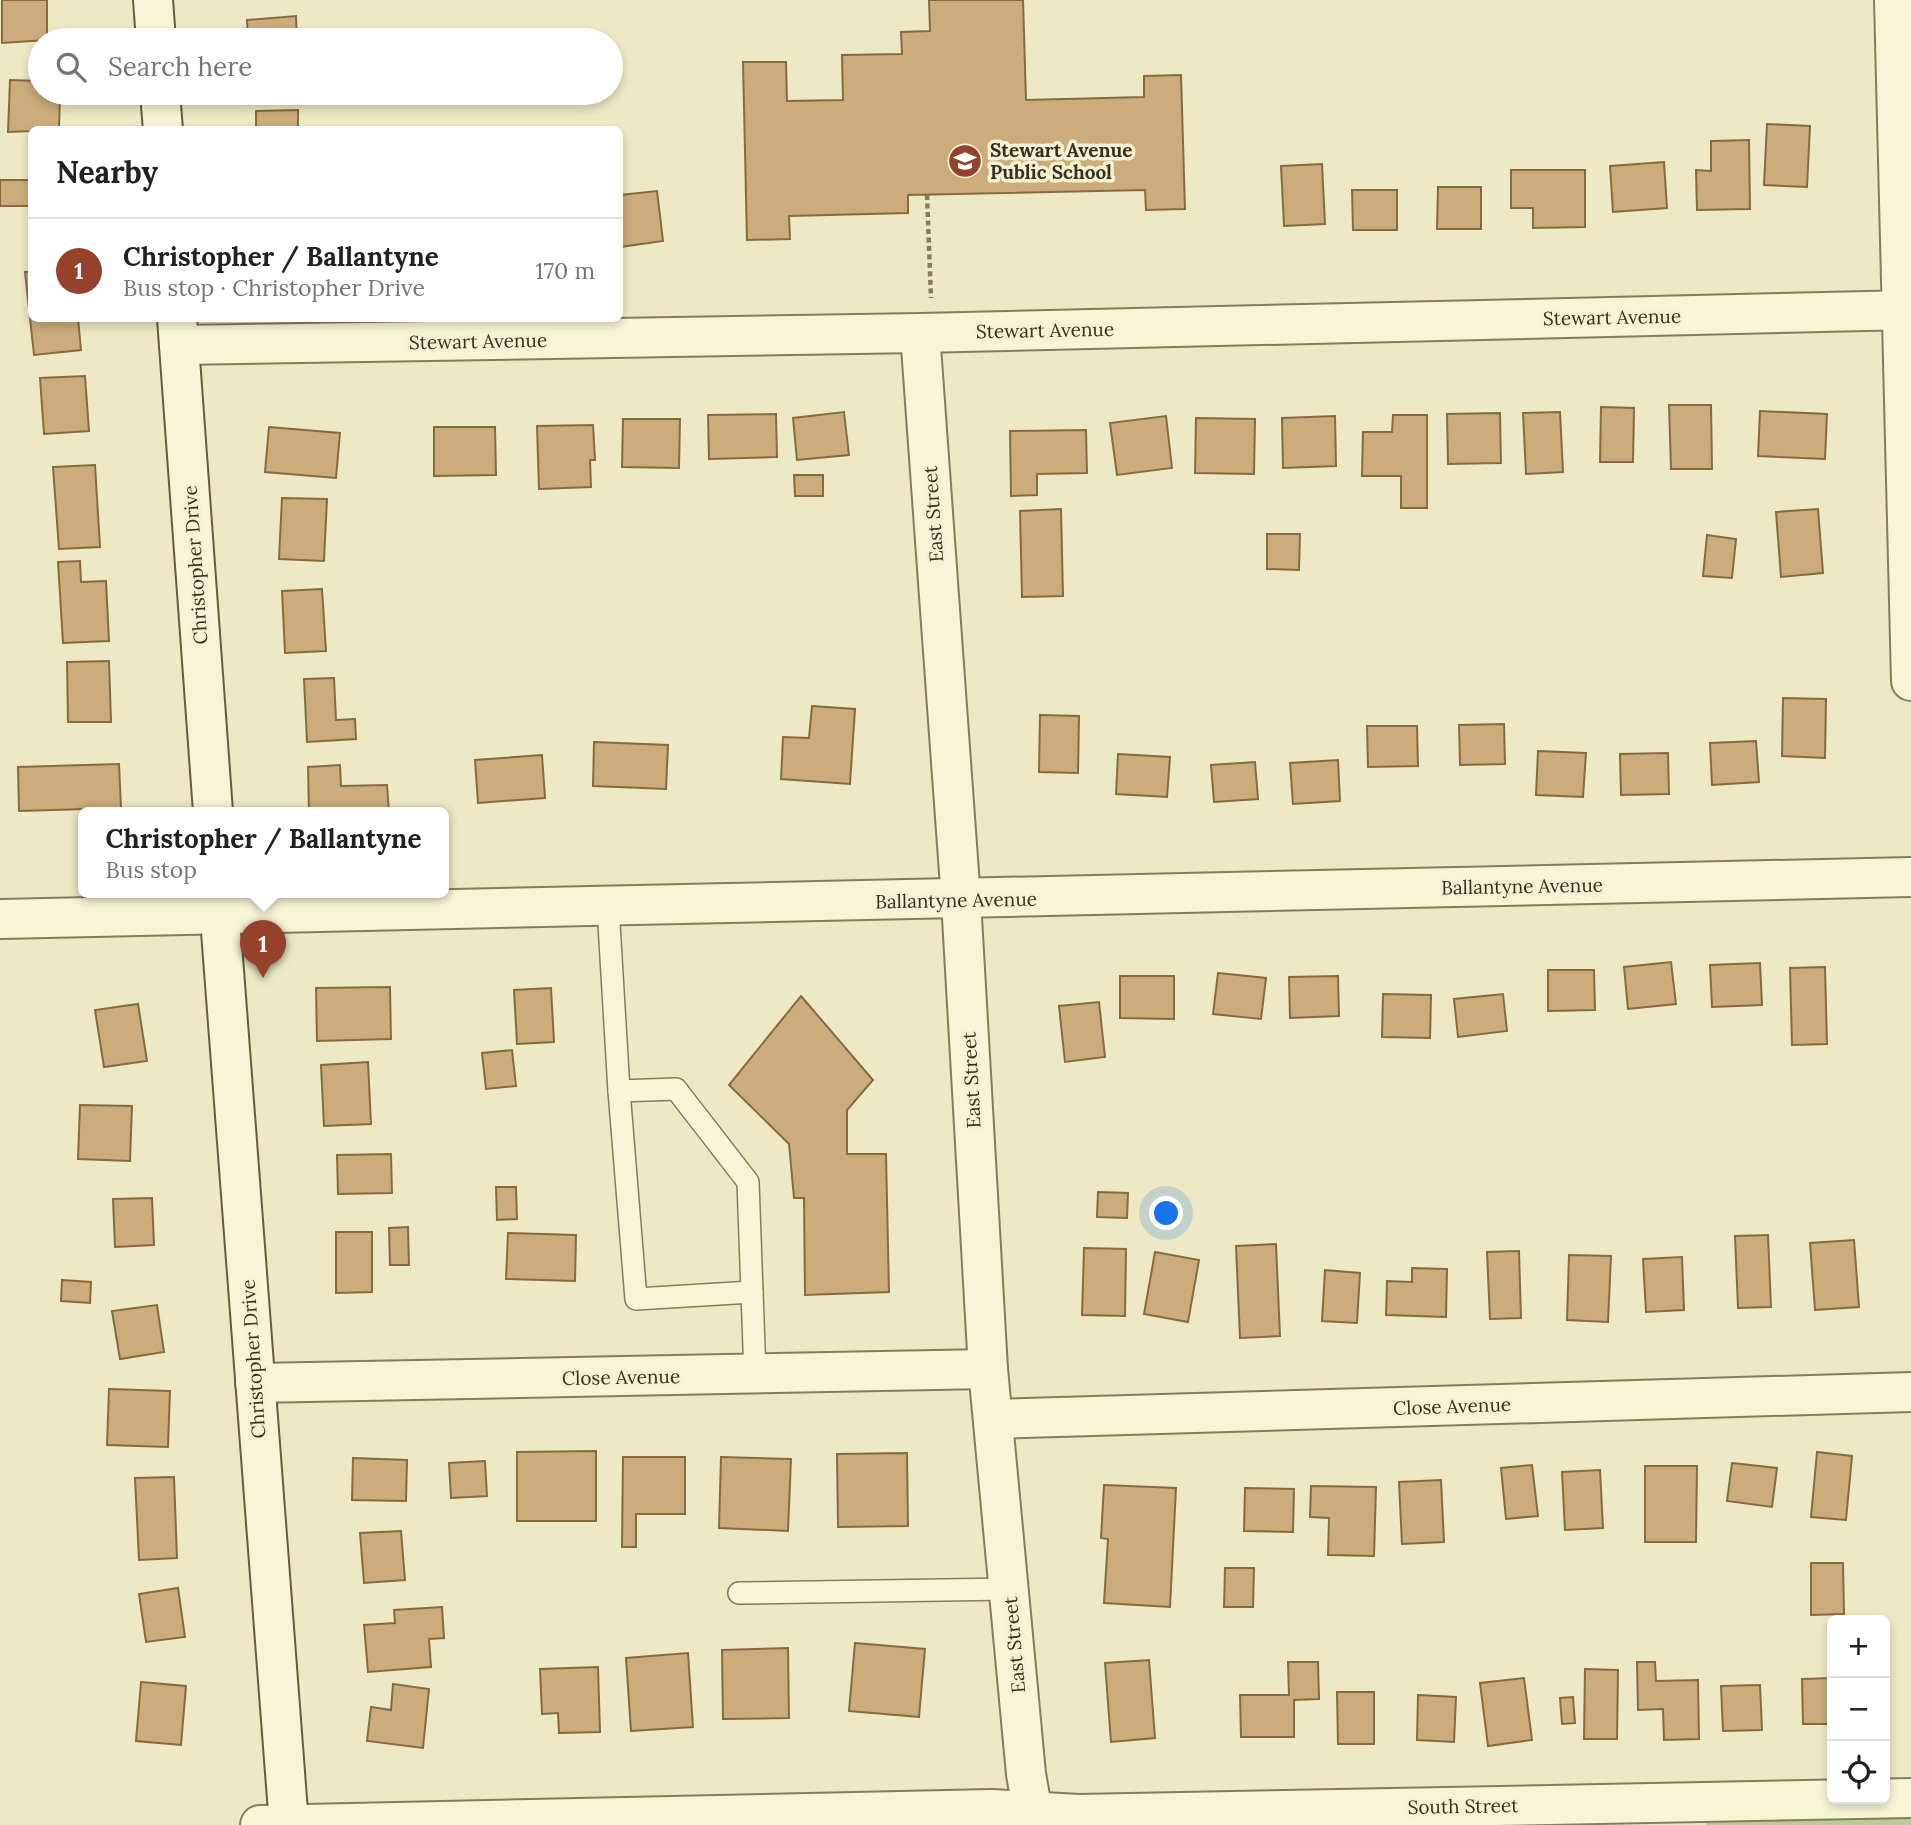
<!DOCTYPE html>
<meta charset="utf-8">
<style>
:root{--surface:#fff;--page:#f2f2f2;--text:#202124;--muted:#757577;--line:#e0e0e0;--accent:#95412c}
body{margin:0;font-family:Lora,serif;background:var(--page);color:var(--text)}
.controls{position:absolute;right:21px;bottom:21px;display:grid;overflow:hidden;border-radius:10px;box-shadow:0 4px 10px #0003}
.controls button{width:63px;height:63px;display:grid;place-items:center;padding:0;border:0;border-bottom:2px solid var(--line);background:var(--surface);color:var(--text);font:35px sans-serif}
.you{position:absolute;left:1167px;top:1214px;width:24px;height:24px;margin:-18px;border:5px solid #fff;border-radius:50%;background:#1a73e8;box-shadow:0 0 0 10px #1a73e833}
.badge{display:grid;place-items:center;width:46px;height:46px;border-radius:50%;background:var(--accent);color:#fff;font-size:23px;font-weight:700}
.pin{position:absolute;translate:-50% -58px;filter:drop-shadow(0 2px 4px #0008)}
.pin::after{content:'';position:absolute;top:37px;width:24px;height:21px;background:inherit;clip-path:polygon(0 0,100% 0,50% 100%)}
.popup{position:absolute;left:78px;top:807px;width:371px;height:91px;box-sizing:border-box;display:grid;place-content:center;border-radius:10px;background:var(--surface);filter:drop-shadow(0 2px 5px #0005);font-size:23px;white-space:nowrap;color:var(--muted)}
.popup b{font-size:26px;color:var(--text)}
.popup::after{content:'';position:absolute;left:50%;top:100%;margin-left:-14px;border:14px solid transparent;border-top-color:var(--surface)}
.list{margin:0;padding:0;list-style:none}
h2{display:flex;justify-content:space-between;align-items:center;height:91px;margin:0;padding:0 28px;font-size:30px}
h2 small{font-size:23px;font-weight:400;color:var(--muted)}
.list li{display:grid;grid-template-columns:46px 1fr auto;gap:21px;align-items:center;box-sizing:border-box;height:105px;padding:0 28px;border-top:2px solid var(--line)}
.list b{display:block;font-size:26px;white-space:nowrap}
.list p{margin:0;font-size:23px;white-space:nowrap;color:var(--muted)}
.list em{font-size:23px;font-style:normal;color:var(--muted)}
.icon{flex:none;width:38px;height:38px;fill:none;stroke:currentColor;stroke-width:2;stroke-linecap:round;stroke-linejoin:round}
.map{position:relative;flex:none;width:1911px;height:1825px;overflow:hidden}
.search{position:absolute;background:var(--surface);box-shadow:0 4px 10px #0003;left:28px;top:28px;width:595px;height:77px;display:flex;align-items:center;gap:18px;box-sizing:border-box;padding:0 24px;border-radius:38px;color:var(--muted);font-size:26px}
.panel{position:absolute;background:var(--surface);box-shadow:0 4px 10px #0003;left:28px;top:126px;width:595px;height:196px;border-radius:10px}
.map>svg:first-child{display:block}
</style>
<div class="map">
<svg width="1911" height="1825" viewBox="0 0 1911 1825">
<rect width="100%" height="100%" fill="#ede9c4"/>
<!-- green -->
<polygon fill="#bacb98" points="1911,1817 1911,1825 1706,1825 1706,1821"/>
<!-- building -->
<g fill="#cbac7a" stroke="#866b41" stroke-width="2">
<polygon points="2,0 47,0 47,40 2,43"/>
<polygon points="929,0 1023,0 1026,100 1144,97 1144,76 1181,75 1185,209 1146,210 1145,190 908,195 908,213 789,216 790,239 747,240 743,62 786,62 787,101 843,100 842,55 902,54 901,32 930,31"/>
<polygon points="296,16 297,40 248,40 247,20"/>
<polygon points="10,80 40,81 40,93 60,93 59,130 8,132"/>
<polygon points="298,110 298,130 256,130 256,111"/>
<polygon points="1767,124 1810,126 1807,187 1764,185"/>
<polygon points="1749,140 1750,209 1697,210 1696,170 1711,171 1711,141"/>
<polygon points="1664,162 1667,208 1613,212 1610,166"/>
<polygon points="1322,164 1325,224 1284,226 1281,166"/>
<polygon points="1511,170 1585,170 1585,227 1533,228 1533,208 1511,208"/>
<polygon points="0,180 32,180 32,240 30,206 0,206"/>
<polygon points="1438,187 1481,187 1481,229 1437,229"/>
<polygon points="1352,190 1397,190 1397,230 1353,230"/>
<polygon points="657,191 663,241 620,247 620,195"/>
<polygon points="25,272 32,272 32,318 78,318 81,350 34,355"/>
<polygon points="85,376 89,431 44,434 40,378"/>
<polygon points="1669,405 1711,405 1712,469 1671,469"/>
<polygon points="1601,407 1634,408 1633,462 1600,462"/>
<polygon points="1760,411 1827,414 1825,459 1758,456"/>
<polygon points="844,412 849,455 797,460 793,418"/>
<polygon points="1560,412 1563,472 1526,474 1523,413"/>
<polygon points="1500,413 1501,463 1448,464 1447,414"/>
<polygon points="776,414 777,457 709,459 708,415"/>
<polygon points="1393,415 1427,415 1427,508 1401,508 1401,476 1362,476 1363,432 1392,432"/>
<polygon points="1166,416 1172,468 1117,475 1110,423"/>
<polygon points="1335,416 1336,466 1283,468 1282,418"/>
<polygon points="1196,418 1255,419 1254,474 1195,473"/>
<polygon points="623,419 680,419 679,468 622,467"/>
<polygon points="593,425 595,460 590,460 591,487 539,489 537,426"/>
<polygon points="269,427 340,433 336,478 265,472"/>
<polygon points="434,427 495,427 496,475 434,476"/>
<polygon points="1086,430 1087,473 1037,474 1037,495 1011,496 1010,431"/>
<polygon points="95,465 100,547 59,549 53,467"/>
<polygon points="794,475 823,475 823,496 795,496"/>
<polygon points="282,498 327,499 324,561 279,559"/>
<polygon points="1061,509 1063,596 1022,597 1020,511"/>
<polygon points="1818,509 1823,573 1781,577 1776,512"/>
<polygon points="1267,534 1300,534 1299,570 1267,569"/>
<polygon points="1707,535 1736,539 1732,578 1703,576"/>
<polygon points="80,561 81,582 106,581 109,641 63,643 58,562"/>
<polygon points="322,589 326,651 285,653 282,591"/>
<polygon points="109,661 111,722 68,722 67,662"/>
<polygon points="334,678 336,720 355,719 356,739 307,742 304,679"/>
<polygon points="1783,698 1826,699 1825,758 1782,756"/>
<polygon points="812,706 855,709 850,784 781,779 783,737 809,738"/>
<polygon points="1040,715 1079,716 1078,773 1039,772"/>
<polygon points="1504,724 1505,764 1460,765 1459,725"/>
<polygon points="1367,726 1417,726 1418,766 1368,767"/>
<polygon points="1756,741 1759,782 1712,785 1710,743"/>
<polygon points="594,742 668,745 666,789 593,786"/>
<polygon points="1538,751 1586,753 1583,797 1536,795"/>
<polygon points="1668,753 1669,794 1621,795 1620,754"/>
<polygon points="1118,754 1170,757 1167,797 1116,794"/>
<polygon points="542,755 545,798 478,803 475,760"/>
<polygon points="1338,760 1340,801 1293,804 1290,763"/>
<polygon points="1255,762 1258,799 1214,802 1211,765"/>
<polygon points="119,764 121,808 19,811 18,767"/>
<polygon points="340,765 341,786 387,785 389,812 309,812 308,767"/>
<polygon points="1671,962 1676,1004 1628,1009 1624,967"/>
<polygon points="1760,963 1762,1005 1712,1007 1710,965"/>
<polygon points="1825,967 1827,1044 1792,1045 1790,968"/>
<polygon points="1548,970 1594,970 1595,1010 1548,1011"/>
<polygon points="1218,973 1266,978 1261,1019 1213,1014"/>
<polygon points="1120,976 1174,976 1174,1019 1120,1018"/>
<polygon points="1338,976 1339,1016 1290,1018 1289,977"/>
<polygon points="390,987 391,1039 317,1041 316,988"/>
<polygon points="551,988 554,1042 517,1044 514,990"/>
<polygon points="1383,994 1431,995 1430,1038 1382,1037"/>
<polygon points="1503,994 1507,1031 1458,1037 1454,999"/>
<polygon points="801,996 873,1080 847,1110 847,1154 886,1154 889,1292 805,1295 804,1198 794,1198 789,1144 729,1085"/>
<polygon points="1099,1002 1105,1057 1065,1062 1059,1006"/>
<polygon points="138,1004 147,1061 104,1067 95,1010"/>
<polygon points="512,1050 516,1086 486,1089 482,1053"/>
<polygon points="368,1062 371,1124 324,1126 321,1065"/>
<polygon points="80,1105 132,1106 130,1161 78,1159"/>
<polygon points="391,1154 392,1193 338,1194 337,1155"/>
<polygon points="496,1187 516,1187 517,1219 497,1220"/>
<polygon points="1098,1192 1128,1193 1127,1218 1097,1217"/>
<polygon points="152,1198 154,1245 115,1247 113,1199"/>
<polygon points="408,1227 409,1265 390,1265 389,1228"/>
<polygon points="336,1232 372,1232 372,1292 336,1293"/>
<polygon points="508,1233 576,1235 575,1281 506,1279"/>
<polygon points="1768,1235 1771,1307 1738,1308 1735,1236"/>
<polygon points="1854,1240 1859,1307 1815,1310 1810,1243"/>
<polygon points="1276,1244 1280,1336 1240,1338 1236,1246"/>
<polygon points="1084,1248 1126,1249 1125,1316 1082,1315"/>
<polygon points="1519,1251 1521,1318 1490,1319 1487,1252"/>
<polygon points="1155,1252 1199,1260 1188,1322 1144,1314"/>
<polygon points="1569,1255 1611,1256 1608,1322 1567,1320"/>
<polygon points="1682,1257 1684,1310 1646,1312 1643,1259"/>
<polygon points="1412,1268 1447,1269 1446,1317 1386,1315 1387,1281 1412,1282"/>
<polygon points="1325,1270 1360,1273 1357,1323 1322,1321"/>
<polygon points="62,1280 91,1282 90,1303 61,1301"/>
<polygon points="157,1305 164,1352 120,1359 112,1311"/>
<polygon points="109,1389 170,1391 168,1447 107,1445"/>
<polygon points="596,1451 596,1521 517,1521 517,1452"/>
<polygon points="1817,1452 1852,1456 1846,1520 1811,1517"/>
<polygon points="907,1453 908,1526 838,1527 837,1454"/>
<polygon points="623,1457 685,1457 685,1514 636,1514 636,1547 622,1547"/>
<polygon points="721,1457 791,1459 788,1531 719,1528"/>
<polygon points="353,1458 407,1460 406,1501 352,1500"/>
<polygon points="485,1461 487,1496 451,1498 449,1463"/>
<polygon points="1732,1463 1777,1468 1772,1507 1727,1501"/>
<polygon points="1532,1465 1538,1516 1506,1519 1501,1468"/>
<polygon points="1645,1466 1697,1466 1696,1542 1645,1542"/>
<polygon points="1600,1470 1603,1528 1565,1530 1562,1472"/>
<polygon points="174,1477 177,1558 139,1560 135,1478"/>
<polygon points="1441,1480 1444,1542 1402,1544 1399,1482"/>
<polygon points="1104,1485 1176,1488 1170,1607 1104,1603 1108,1539 1101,1538"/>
<polygon points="1311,1486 1376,1487 1374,1556 1328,1555 1329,1518 1310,1517"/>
<polygon points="1245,1488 1294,1489 1293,1532 1244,1531"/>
<polygon points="401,1531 405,1580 364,1583 360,1533"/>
<polygon points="1811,1563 1843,1563 1844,1614 1811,1615"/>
<polygon points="1225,1568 1254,1568 1253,1607 1224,1607"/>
<polygon points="178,1588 185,1637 146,1642 139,1594"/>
<polygon points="442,1607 444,1638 429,1639 431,1667 368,1672 364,1625 395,1623 394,1610"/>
<polygon points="855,1643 925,1649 919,1717 849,1711"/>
<polygon points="788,1648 789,1718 723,1719 722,1650"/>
<polygon points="688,1653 693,1727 631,1731 626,1658"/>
<polygon points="1149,1660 1155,1738 1111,1742 1105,1663"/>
<polygon points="1288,1662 1318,1662 1319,1699 1294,1700 1294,1737 1241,1737 1240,1695 1289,1695"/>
<polygon points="1637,1662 1655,1662 1656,1681 1698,1680 1699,1739 1664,1740 1663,1709 1638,1710"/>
<polygon points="598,1667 600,1732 559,1733 558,1713 542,1714 540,1669"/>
<polygon points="1585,1669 1618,1670 1617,1739 1584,1739"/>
<polygon points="1524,1678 1532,1740 1488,1746 1480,1683"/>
<polygon points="1832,1678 1832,1724 1803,1724 1802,1679"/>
<polygon points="141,1682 186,1686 181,1745 136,1741"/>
<polygon points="393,1684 429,1689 423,1748 367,1741 371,1707 391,1710"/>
<polygon points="1760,1685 1762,1730 1723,1731 1721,1686"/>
<polygon points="1337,1692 1374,1692 1374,1744 1338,1744"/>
<polygon points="1418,1695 1456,1697 1454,1742 1417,1740"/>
<polygon points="1573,1697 1575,1723 1562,1724 1560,1698"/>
</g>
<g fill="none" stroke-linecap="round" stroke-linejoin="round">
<!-- lane casing -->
<g stroke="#877c5a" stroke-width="24">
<g id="lane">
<polyline points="608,907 619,1091 676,1089 748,1182 755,1375"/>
<polyline points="619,1091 636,1299 752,1292"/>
<polyline points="739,1593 1009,1589"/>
</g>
</g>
<!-- street casing -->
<g stroke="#877c5a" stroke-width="42">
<g id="street">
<polyline points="1894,0 1911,681"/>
<polyline points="920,333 961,900 988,1369 1026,1774 1035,1825"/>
<polyline points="179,345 920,333 1911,310"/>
<polyline points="0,919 1911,877"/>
<polyline points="255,1383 988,1369"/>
<polyline points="993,1419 1911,1392"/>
<polyline points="260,1825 992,1809 1078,1814 1911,1798"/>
</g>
</g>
<!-- secondary casing -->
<g stroke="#695c3e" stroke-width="42">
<g id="secondary">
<polyline points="153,0 156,40"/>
<polyline points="160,93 163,130"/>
<polyline points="177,318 213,812"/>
<polyline points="218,892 289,1825"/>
</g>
</g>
<!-- path -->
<polyline stroke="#877c5a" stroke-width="4.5" stroke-dasharray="5 3.5" stroke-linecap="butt" points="927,195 931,298"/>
<!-- lane -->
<use href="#lane" stroke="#f8f5d7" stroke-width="21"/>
<!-- street -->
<use href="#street" stroke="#f8f5d7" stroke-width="38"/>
<!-- secondary -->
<use href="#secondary" stroke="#f8f5d7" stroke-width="38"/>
</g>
<!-- icons -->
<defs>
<g id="school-disc" transform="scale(1.75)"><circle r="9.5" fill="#95412c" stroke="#f5f2d3"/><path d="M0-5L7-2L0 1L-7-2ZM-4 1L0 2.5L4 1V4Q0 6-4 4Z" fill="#fff"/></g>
</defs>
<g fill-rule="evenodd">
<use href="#school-disc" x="965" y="161"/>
</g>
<g text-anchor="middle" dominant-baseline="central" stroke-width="7" stroke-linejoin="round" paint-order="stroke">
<!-- poi labels -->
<g font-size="19" font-weight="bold" fill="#38301e" stroke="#f5f2d3" text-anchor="start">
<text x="990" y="150">Stewart Avenue<tspan x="990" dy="22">Public School</tspan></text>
</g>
<!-- street labels -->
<g font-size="19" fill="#38301e" stroke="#f5f2d3">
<text transform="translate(1612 317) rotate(-1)">Stewart Avenue</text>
<text transform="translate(1045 330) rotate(-1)">Stewart Avenue</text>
<text transform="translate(478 341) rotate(-1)">Stewart Avenue</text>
<text transform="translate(933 514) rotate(-94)">East Street</text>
<text transform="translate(195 565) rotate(-94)">Christopher Drive</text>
<text transform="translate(1522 886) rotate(-1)">Ballantyne Avenue</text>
<text transform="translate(956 900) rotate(-1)">Ballantyne Avenue</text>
<text transform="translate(971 1080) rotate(-93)">East Street</text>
<text transform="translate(253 1359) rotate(-94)">Christopher Drive</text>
<text transform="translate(621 1377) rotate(-1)">Close Avenue</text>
<text transform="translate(1452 1406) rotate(-2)">Close Avenue</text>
<text transform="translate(1014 1645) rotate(-95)">East Street</text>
<text transform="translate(1463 1806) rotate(-1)">South Street</text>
</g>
</g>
</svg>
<div class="controls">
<button>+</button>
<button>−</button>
<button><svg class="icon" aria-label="locate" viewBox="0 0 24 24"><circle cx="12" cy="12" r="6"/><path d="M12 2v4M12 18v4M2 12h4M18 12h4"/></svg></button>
</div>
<div class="you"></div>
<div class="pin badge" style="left:263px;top:978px">1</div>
<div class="popup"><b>Christopher / Ballantyne</b>Bus stop</div>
<div class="search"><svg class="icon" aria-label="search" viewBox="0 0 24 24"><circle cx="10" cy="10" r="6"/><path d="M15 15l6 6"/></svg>Search here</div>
<section class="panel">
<h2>Nearby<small></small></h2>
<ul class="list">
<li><span class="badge">1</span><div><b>Christopher / Ballantyne</b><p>Bus stop · Christopher Drive</p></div><em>170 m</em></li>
</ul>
</section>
</div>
